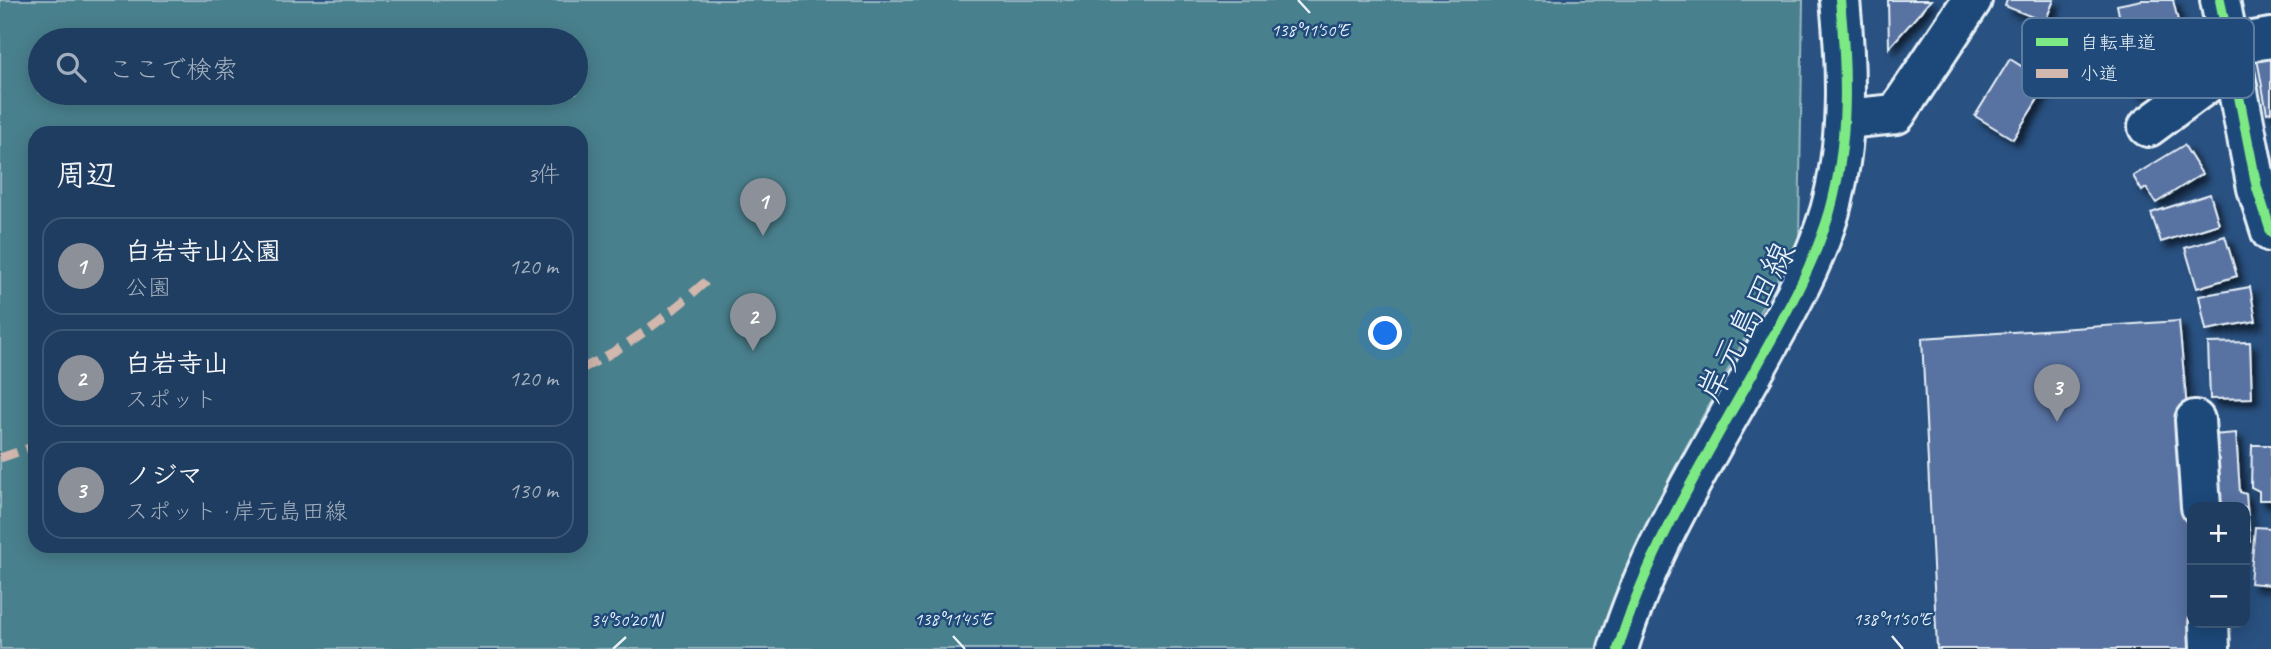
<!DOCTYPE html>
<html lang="ja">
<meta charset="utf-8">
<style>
:root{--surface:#1f3d61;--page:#274467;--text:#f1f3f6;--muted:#a1aebd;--line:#3c5676;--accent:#8c9099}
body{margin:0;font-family:Caveat,"Klee One",sans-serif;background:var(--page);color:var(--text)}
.controls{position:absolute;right:21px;bottom:21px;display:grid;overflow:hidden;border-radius:14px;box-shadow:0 4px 18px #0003}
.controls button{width:63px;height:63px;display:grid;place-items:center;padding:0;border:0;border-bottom:2px solid var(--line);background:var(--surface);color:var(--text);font:35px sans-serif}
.you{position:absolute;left:1386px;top:334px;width:24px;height:24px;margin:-18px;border:5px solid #fff;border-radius:50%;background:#1a73e8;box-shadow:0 0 0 10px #1a73e833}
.badge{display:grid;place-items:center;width:46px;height:46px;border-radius:50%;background:var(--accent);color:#fff;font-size:23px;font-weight:700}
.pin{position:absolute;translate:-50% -58px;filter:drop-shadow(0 2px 4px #0008)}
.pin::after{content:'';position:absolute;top:37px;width:24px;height:21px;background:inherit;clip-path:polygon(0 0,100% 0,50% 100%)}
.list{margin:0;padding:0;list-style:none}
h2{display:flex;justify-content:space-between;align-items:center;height:91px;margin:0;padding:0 28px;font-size:30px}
h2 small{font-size:23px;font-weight:400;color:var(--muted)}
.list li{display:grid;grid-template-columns:46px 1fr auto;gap:21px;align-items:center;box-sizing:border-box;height:98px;margin:0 14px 14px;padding:0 14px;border:2px solid var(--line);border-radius:21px}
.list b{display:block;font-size:26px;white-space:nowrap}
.list p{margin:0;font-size:23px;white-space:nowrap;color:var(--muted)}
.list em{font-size:23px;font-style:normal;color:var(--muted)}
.icon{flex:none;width:38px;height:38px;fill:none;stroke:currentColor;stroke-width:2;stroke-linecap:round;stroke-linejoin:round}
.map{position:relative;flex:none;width:2271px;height:649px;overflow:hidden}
.search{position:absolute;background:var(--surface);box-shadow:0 4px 18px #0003;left:28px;top:28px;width:560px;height:77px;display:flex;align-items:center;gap:18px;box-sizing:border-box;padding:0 24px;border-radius:38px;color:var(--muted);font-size:26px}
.panel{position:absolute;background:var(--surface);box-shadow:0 4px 18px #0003;left:28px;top:126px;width:560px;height:427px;border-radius:21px}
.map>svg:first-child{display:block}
</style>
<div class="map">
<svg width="2271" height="649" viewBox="0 0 2271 649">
<defs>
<filter id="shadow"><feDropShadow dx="6" dy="6" stdDeviation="3.5" flood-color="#0009"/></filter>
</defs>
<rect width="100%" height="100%" fill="#295181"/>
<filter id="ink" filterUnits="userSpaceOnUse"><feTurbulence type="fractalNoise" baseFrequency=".0143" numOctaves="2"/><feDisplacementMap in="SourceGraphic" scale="14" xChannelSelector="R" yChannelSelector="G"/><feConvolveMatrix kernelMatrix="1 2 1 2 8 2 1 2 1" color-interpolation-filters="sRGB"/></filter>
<g filter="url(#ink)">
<!-- green -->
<path fill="#4a808d" stroke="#99b8c2" stroke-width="2" fill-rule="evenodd" d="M0 0H1803L1799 239 1672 473 1599 649H0ZM40 40H576V93H40ZM35 133H581V546H35Z"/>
<!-- building -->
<g fill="#5972a2" stroke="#e8f1f8" stroke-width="2" filter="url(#shadow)">
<polygon points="1888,0 1931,0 1889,48"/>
<polygon points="2007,0 2054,0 2045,22 2005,6"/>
<polygon points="2142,0 2173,0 2192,79 2135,92 2117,5"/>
<polygon points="2271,56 2271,112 2267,113 2257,59"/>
<polygon points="2010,59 2048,83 2013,139 1975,116"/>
<polygon points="2184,145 2202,174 2156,203 2146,188 2142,191 2133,176"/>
<polygon points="2210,194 2219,224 2161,242 2151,213"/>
<polygon points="2225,236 2237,276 2197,288 2185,248"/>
<polygon points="2250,287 2256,321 2206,330 2199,296"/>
<polygon points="2179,321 2196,507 2192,507 2192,623 2208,649 1937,649 1922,338"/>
<polygon points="2250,342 2252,398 2210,399 2208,343"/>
<polygon points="2236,433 2240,492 2246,494 2250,541 2245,542 2245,507 2218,507 2213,435"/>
<polygon points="2252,445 2271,445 2271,500 2259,500 2259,491 2251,487"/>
<polygon points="2255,527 2271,528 2271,585 2250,583"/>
</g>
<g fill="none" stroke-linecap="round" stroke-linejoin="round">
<!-- minor casing -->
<g stroke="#e8f1f8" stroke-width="44">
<g id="minor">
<polyline points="2220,0 2257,188 2271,232"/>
<polyline points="2229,45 2271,38"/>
<polyline points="1845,119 1896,114 1972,0"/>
<polyline points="2148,127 2233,64"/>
<polyline points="2195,420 2201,507"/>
<polyline points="2209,623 2210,649"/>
<path d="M1618 649C1649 547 1707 456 1758 364 1785 315 1814 265 1830 211 1849 142 1847 70 1840 0"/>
</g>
</g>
<!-- minor -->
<use href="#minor" stroke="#1f4a7a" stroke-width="38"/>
<!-- quiet -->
<g stroke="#d1b7ad" stroke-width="9" stroke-dasharray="18 9" stroke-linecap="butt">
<path d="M581 369C632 345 668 315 710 278"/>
<polyline points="0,458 35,446"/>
</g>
<!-- cycleway casing -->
<g stroke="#1f4a7a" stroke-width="15">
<g id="cycleway">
<polyline points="2220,0 2257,188 2271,232"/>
<path d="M1618 649C1649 547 1707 456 1758 364 1785 315 1814 265 1830 211 1849 142 1847 70 1840 0"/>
</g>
</g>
<!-- cycleway -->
<use href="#cycleway" stroke="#7ce984" stroke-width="10"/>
</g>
</g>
<!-- ticks -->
<path fill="none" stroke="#e8f1f8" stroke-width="2.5" d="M1298 0 1310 13M953 636 965 649M1892 636 1903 649M613 649 626 637"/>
<g text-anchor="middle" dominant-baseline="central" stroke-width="5" stroke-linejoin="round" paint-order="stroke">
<!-- street labels -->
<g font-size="35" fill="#e8f1f8" stroke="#1f4a7a">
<text transform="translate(1746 322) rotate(-63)">岸元島田線</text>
</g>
</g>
<!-- legend -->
<rect x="2022" y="18" width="232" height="80" rx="10" fill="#1f4a7a" stroke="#5b7ca0" stroke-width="2"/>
<rect x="2036" y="38" width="32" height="8" fill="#7ce984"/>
<rect x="2036" y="69" width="32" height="9" fill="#d1b7ad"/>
<g font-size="19" fill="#e8f1f8">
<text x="2080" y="49">自転車道</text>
<text x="2080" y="80">小道</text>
</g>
<g font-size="18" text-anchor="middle" fill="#e8f1f8" stroke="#1f4a7a" stroke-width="5" stroke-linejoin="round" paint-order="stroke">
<text x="1310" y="36">138°11'50"E</text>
<text x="953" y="625">138°11'45"E</text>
<text x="1892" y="625">138°11'50"E</text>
<text x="626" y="626">34°50'20"N</text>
</g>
</svg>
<div class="controls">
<button>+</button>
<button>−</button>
</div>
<div class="you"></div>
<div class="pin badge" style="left:763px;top:236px">1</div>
<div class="pin badge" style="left:753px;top:351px">2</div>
<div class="pin badge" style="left:2057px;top:422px">3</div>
<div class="search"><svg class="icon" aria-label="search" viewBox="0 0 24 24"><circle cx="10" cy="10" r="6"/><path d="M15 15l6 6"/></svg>ここで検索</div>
<section class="panel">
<h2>周辺<small>3件</small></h2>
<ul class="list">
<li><span class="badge">1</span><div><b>白岩寺山公園</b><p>公園</p></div><em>120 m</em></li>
<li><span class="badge">2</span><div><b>白岩寺山</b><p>スポット</p></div><em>120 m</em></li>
<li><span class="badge">3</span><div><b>ノジマ</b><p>スポット · 岸元島田線</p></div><em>130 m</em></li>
</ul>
</section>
</div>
